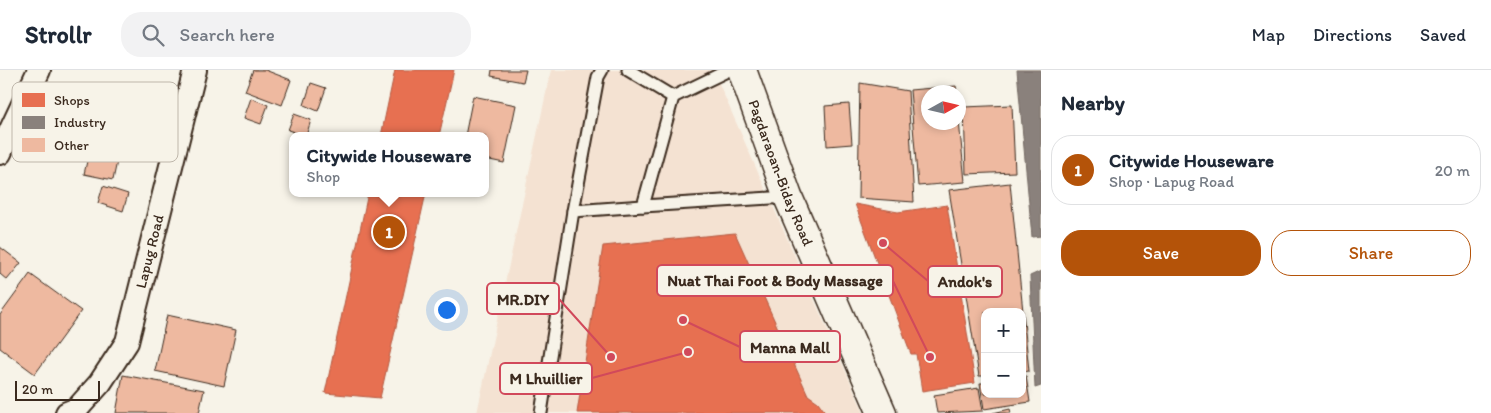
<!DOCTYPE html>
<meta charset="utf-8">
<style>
:root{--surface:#fff;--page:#f2f2f3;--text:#1f2937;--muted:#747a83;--line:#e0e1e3;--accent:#b45309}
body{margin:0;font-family:Itim,sans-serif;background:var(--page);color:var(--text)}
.controls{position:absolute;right:15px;bottom:15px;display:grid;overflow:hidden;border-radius:10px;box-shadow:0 2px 8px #0003}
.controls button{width:45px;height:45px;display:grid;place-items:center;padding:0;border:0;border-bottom:1px solid var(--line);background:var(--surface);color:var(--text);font:25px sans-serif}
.compass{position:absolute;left:921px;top:15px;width:45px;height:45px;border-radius:50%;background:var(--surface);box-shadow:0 2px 8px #0003;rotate:82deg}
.scale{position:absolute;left:15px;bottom:12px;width:85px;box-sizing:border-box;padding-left:5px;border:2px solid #3b2a1e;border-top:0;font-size:14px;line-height:18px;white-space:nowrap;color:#3b2a1e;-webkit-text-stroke:4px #f7f3e8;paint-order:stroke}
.you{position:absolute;left:446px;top:239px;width:18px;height:18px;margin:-12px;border:4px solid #fff;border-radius:50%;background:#1a73e8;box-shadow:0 0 0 8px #1a73e833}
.badge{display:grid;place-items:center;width:32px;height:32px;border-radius:50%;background:var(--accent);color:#fff;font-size:16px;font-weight:700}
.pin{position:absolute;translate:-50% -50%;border:2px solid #fff;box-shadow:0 1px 5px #0006}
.popup{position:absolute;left:289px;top:62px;width:200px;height:65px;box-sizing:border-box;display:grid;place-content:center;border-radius:10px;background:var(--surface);filter:drop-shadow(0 1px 4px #0005);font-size:16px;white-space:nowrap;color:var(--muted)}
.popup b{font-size:19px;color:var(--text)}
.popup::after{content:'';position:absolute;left:50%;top:100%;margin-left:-10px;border:10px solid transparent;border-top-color:var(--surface)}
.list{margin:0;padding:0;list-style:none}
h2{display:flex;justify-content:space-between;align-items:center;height:65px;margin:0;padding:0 20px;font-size:21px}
h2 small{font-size:16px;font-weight:400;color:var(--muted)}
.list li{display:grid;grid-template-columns:32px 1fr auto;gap:15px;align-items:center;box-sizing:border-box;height:70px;margin:0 10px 10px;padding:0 10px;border:1px solid var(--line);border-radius:20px}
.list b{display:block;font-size:19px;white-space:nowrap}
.list p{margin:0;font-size:16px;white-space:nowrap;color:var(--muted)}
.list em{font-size:16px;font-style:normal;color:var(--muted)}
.actions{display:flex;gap:10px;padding:15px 20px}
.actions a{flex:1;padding:11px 0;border:1px solid var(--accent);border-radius:20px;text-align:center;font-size:18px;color:var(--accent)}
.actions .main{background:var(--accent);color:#fff}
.icon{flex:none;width:28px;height:28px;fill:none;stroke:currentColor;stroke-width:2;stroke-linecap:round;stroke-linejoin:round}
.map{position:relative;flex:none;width:1041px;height:343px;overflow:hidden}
header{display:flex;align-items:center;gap:30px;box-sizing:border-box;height:70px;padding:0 25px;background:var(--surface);border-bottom:1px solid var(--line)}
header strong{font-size:24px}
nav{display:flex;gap:28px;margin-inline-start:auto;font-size:18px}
.search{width:350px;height:45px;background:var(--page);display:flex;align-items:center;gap:12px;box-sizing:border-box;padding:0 18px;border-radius:20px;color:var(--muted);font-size:19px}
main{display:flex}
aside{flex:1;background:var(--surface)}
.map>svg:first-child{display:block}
</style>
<header>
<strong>Strollr</strong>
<div class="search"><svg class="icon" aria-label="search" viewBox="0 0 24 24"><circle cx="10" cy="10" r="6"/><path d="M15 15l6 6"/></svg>Search here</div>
<nav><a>Map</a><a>Directions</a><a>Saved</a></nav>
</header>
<main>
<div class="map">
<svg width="1041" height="343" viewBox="0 0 1041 343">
<rect width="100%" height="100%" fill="#f7f3e8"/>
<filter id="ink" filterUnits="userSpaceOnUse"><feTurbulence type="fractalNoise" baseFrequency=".02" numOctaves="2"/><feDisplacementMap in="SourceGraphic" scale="10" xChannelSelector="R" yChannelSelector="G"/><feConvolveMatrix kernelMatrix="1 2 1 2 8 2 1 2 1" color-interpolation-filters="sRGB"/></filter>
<g filter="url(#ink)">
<!-- built -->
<polygon fill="#f4e2d2" points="551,0 713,0 864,343 477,343"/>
<!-- shops -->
<g fill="#e76f51" stroke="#b35a42">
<polygon points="395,0 454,0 439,66 381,66"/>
<polygon points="368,123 426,123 380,328 325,323"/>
<polygon points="855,134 898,142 947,135 975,313 922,321 916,284 911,284"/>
<polygon points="735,163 808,325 818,332 826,343 577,343 603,176"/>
</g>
<!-- industry -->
<g fill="#8a817c" stroke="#726760">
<polygon points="1017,0 1041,0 1041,166 1032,167"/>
<polygon points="1041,201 1041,316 1035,318 1030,206"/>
</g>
<!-- building -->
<g fill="#eeb9a0" stroke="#3b2a1e">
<polygon points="253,0 265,0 291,10 282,35 245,21"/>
<polygon points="492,0 526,0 523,12 491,6"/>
<polygon points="311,13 326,18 318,41 304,35"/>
<polygon points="860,13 908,21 914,132 858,128"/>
<polygon points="956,16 957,22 928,22 928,52 958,52 958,41 965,112 918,116 910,20"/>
<polygon points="473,26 516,35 504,93 485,89 485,66 465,66"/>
<polygon points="251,28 268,35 261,54 244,48"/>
<polygon points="849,34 852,74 827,76 825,36"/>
<polygon points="1012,35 1015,102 966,104 964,37"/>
<polygon points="294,44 311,50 306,66 288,60"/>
<polygon points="95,57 123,63 113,110 84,104"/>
<polygon points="1010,113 1029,301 1022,302 1022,242 985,242 985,306 979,306 949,120"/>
<polygon points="103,116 128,124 123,141 98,133"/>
<polygon points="0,177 21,193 7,210 0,204"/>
<polygon points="30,204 81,241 35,304 0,278 0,245"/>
<polygon points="167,245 236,260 224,316 155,301"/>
<polygon points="123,305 204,320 199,343 116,343"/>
<polygon points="1026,306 1030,332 984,339 980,313 985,313 985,324 1022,324 1022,307"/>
<polygon points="979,318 983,341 937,343 934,325"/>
<polygon points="1010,339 1011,343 993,343"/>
</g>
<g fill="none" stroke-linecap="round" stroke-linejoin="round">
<!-- service casing -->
<g stroke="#3b2a1e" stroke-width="15">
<g id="service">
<polyline points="628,0 673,27 729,0"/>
<polyline points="673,27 643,136 787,127"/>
<polyline points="573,141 643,136"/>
<polyline points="541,343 573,141 598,7 602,0"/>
</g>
</g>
<!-- minor casing -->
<g stroke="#3b2a1e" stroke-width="26">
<g id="minor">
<polyline points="0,83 39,0"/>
<path id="s1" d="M67 343 77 339 100 313 127 272 195 0"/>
</g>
</g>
<!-- secondary casing -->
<g stroke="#3b2a1e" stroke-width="31">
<g id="secondary">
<path id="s2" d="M742 0 788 127 882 343"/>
</g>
</g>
<!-- service -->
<use href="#service" stroke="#f7f3e8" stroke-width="11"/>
<!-- minor -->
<use href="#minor" stroke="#f7f3e8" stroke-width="22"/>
<!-- secondary -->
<use href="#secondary" stroke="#f7f3e8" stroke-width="28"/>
</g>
</g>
<g text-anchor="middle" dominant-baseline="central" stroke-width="5" stroke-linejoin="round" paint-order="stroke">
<!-- street labels -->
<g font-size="15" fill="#3b2a1e" stroke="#f7f3e8">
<text stroke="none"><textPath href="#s2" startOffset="110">Pagdaraoan-Biday Road</textPath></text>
<text stroke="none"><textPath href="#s1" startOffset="188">Lapug Road</textPath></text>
</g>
</g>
<!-- legend -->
<rect x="12" y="12" width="166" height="80" rx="8" fill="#f7f3e8" stroke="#bfb7ab" stroke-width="1"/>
<rect x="22" y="23" width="23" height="14" fill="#e76f51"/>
<rect x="22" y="46" width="23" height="13" fill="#8a817c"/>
<rect x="22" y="68" width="23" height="14" fill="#eeb9a0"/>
<g font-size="14" fill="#3b2a1e">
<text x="54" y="35">Shops</text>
<text x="54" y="57">Industry</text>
<text x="54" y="80">Other</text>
</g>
<!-- callouts -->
<path fill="none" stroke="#d1495b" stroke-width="2" d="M930 287L893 211M883 173L928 211M611 287L559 229M683 250L740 277M688 282L592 308"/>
<g fill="#d1495b" stroke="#f7f3e8" stroke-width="2">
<circle cx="930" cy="287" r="5"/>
<circle cx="883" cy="173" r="5"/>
<circle cx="611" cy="287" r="5"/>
<circle cx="683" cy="250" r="5"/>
<circle cx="688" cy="282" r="5"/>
</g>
<g fill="#f7f3e8" stroke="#d1495b" stroke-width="2">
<rect x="657" y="195" width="236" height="31" rx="5"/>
<rect x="928" y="196" width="74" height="31" rx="5"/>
<rect x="487" y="213" width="72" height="31" rx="5"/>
<rect x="740" y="261" width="100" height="31" rx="5"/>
<rect x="500" y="293" width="92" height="31" rx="5"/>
</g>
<g font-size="16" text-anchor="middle" font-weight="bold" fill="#3b2a1e">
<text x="775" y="216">Nuat Thai Foot &amp; Body Massage</text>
<text x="965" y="217">Andok's</text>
<text x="523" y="235">MR.DIY</text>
<text x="790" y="283">Manna Mall</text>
<text x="546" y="314">M Lhuillier</text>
</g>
</svg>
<div class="controls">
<button>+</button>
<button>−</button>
</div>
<svg class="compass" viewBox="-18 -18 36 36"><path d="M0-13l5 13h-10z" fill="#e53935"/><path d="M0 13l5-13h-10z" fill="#747a83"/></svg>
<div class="scale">20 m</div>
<div class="you"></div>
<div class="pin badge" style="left:389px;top:162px">1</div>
<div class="popup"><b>Citywide Houseware</b>Shop</div>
</div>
<aside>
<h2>Nearby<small></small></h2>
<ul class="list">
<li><span class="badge">1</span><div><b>Citywide Houseware</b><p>Shop · Lapug Road</p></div><em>20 m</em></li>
</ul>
<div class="actions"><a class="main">Save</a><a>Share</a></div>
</aside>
</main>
